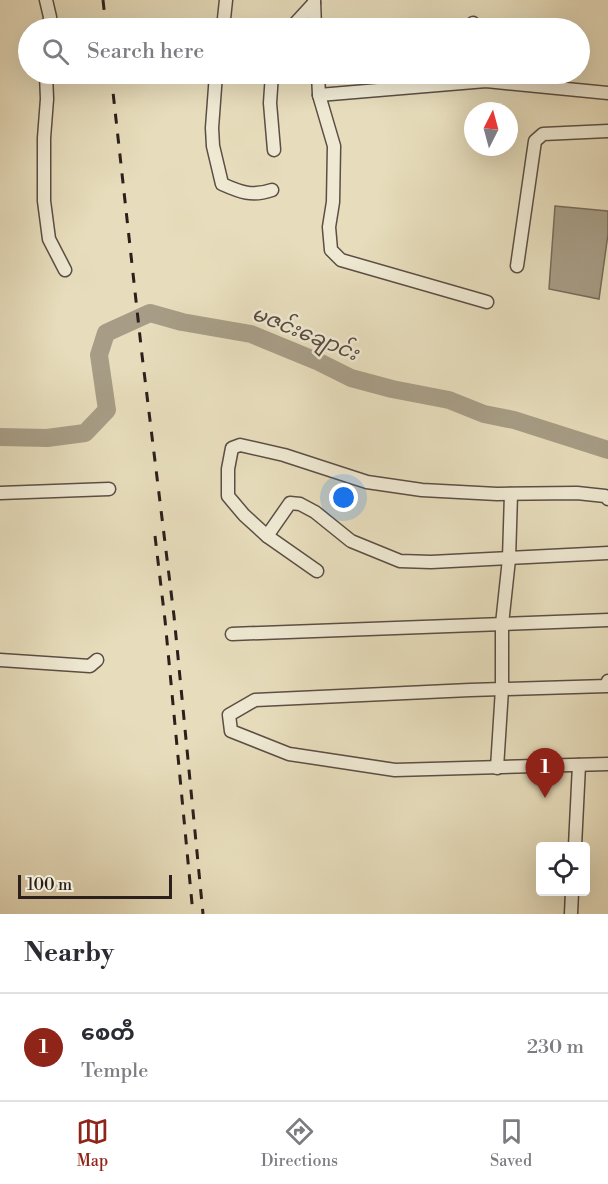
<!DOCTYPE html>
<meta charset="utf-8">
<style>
:root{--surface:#fff;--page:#f7f7f7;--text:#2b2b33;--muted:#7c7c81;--line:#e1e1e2;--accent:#8f2418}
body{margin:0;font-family:"Libre Bodoni","Noto Sans Myanmar",serif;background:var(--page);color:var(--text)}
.controls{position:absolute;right:18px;bottom:18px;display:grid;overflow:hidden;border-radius:6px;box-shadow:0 6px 24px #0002}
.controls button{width:54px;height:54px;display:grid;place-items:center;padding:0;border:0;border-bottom:2px solid var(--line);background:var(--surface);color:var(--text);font:30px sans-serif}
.compass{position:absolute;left:464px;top:102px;width:54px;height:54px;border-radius:50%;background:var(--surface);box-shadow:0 6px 24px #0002;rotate:6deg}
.scale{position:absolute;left:18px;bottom:15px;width:154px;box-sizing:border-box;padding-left:6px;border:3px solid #2c201c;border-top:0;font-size:16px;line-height:21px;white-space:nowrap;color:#2c201c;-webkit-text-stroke:4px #efe9d3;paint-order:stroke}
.you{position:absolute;left:344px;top:498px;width:21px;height:21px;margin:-15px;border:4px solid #fff;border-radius:50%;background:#1a73e8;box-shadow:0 0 0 9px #1a73e833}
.badge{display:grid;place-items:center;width:39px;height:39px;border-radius:50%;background:var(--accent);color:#fff;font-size:20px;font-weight:700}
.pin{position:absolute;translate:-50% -50px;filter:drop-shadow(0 2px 3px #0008)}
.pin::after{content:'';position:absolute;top:32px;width:21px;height:18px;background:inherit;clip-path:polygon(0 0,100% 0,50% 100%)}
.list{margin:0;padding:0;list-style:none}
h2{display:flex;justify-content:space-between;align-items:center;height:78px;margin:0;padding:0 24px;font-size:26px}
h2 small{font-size:20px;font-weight:400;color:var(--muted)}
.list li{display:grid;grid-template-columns:39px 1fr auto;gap:18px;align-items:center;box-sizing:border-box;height:108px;padding:0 24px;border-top:2px solid var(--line)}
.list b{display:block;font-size:22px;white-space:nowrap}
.list p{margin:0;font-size:20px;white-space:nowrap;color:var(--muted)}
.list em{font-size:20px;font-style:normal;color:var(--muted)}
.icon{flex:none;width:33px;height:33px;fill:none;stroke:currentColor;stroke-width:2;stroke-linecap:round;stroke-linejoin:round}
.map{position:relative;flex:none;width:608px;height:914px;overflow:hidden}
.search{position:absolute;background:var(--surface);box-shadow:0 6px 24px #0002;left:18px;right:18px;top:18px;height:66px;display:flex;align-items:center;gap:15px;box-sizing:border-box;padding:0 21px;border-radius:33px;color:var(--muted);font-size:22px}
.sheet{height:186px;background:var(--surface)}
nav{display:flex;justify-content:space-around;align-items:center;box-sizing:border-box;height:84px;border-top:2px solid var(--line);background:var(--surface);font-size:16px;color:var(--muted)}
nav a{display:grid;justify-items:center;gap:3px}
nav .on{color:var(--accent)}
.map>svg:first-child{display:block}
</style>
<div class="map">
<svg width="608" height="914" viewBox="0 0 608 914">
<rect width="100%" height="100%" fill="#e7ddbc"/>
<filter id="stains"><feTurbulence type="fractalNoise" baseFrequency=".00333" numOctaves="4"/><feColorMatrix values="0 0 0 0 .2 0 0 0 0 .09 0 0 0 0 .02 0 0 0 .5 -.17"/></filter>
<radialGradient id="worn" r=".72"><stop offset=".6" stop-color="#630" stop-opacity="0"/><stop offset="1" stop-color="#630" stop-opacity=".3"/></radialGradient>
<!-- water -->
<polygon fill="#a79d86" stroke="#766b5c" stroke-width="1.5" points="555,206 608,211 608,234 599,299 549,289"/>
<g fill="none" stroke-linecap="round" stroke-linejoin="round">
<!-- river -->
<polyline stroke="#a79d86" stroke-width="18" points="0,437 47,438 85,433 107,410 99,355 106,333 150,313 182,322 251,334 319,362 351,378 392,389 449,400 484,414 514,420 608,450"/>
<!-- street casing -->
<g stroke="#5b4f44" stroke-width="15">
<g id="street">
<polyline points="46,0 50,17 49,28"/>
<polyline points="314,1 315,28"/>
<polyline points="473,23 474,28"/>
<polyline points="223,28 226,0"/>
<polyline points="291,28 314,3"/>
<polyline points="46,74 47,99 44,138 44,201 49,239 65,270"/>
<path d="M216 74 212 128 213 146 222 184C240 192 252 197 272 190"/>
<polyline points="272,74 270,103 274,150"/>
<polyline points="318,74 319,95 334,146 333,202 329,227 331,250 341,260 487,302"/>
<polyline points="319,95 486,81 608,93"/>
<polyline points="517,266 535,141 543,134 608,131"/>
<polyline points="0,493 109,489"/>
<polyline points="267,536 290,503 300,504 315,512 351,541 400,561 431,562 608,553"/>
<polyline points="317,571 267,536 244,515 228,496 228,469 232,448 240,445 284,455 367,482 422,490 497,494 577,493 605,496 608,499"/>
<polyline points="232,634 608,620"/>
<polyline points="0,660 90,666 97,660"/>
<polyline points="608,681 607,686 470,690 255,700 229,715 231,731 289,754 395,770 608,764"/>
<polyline points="497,768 502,689 502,624 509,559 511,494"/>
<polyline points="575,846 579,765"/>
<polyline points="571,914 572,892"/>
</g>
</g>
<!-- street -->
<use href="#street" stroke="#efe9d3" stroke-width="12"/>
<!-- rail -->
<g stroke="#2c201c" stroke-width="3" stroke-dasharray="10 10" stroke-linecap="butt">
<polyline points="103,0 106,28"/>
<polyline points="111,74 142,355 174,616 203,914"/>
<polyline points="155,536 165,620 193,914"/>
</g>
</g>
<g text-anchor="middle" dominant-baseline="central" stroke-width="5" stroke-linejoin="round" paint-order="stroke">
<!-- water labels -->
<g font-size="21" font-style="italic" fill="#574c41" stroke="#efe9d3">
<text transform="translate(305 334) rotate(22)">မဇင်းချောင်း</text>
</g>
</g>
<rect width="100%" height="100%" filter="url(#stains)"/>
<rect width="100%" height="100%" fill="url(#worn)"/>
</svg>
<div class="controls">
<button><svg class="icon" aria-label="locate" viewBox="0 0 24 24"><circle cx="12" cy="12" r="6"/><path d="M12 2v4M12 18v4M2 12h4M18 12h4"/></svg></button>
</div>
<svg class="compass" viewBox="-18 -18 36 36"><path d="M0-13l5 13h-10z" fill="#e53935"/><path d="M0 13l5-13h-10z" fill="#7c7c81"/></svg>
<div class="scale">100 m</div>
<div class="you"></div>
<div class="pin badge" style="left:545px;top:798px">1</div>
<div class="search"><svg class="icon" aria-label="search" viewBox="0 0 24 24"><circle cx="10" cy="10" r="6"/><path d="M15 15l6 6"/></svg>Search here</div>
</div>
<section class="sheet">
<h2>Nearby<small></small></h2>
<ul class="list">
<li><span class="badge">1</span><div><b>စေတီ</b><p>Temple</p></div><em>230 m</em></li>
</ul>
</section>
<nav>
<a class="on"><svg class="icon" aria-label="map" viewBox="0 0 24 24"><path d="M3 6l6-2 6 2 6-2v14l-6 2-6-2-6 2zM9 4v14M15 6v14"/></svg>Map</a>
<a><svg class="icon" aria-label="directions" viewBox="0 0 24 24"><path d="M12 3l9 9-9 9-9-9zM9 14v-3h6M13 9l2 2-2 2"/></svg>Directions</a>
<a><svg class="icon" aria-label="saved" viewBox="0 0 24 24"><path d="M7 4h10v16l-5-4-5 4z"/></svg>Saved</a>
</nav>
